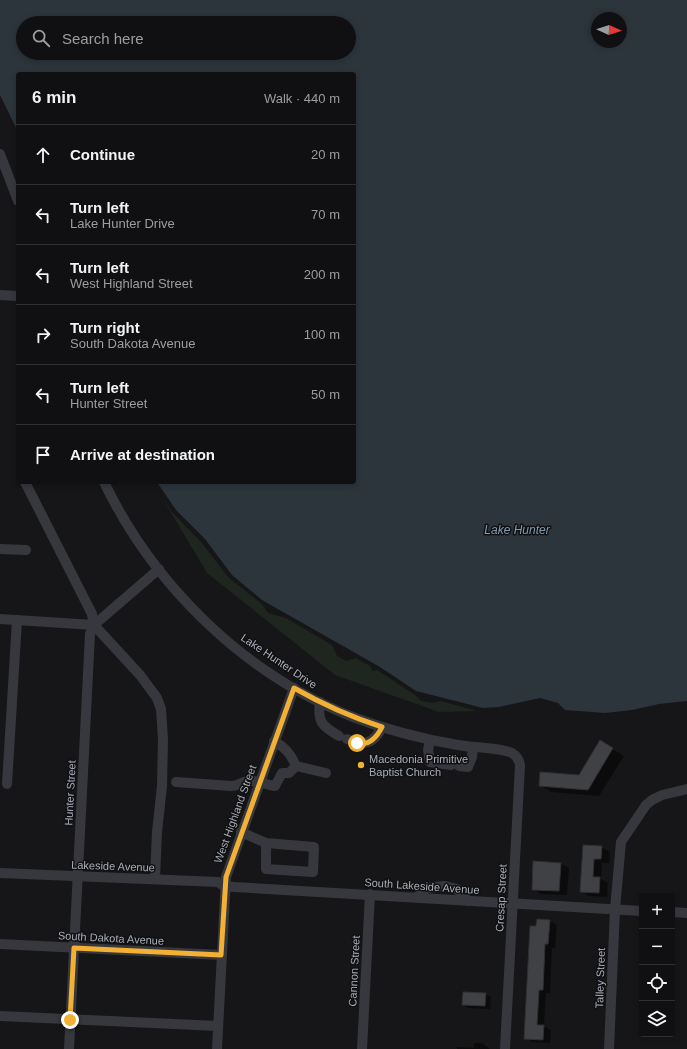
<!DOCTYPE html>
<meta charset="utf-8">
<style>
:root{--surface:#101012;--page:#1e1e20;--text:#f1f3f6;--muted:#9c9d9f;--line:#303032}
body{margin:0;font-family:Helvetica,sans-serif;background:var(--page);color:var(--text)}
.controls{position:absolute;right:12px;bottom:12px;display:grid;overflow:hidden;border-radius:4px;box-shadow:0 2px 6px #0003}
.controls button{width:36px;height:36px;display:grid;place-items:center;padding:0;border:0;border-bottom:1px solid var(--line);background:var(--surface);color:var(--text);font:20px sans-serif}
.compass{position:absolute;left:591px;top:12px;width:36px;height:36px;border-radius:50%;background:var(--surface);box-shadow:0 2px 6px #0003;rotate:93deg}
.stop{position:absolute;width:12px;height:12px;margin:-9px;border:3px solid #f2b134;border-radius:50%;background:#fff}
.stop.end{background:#f2b134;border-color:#fff;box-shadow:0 1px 4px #0008}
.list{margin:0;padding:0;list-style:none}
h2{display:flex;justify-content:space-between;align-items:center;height:52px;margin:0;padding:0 16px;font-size:17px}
h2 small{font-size:13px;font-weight:400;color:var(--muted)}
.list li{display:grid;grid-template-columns:26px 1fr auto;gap:12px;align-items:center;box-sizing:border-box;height:60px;padding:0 16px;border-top:1px solid var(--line)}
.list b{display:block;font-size:15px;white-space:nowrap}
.list p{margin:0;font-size:13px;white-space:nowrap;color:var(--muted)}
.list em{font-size:13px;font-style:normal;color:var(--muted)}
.icon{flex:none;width:22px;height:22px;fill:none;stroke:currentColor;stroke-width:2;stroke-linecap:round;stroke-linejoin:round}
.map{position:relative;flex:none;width:687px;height:1049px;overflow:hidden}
.search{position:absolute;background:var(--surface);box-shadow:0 2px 6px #0003;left:16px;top:16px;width:340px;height:44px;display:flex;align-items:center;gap:10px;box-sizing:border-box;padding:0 14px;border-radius:22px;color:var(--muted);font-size:15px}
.panel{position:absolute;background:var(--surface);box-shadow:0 2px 6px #0003;left:16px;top:72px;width:340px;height:412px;border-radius:4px}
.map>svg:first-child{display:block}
</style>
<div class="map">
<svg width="687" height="1049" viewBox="0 0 687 1049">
<rect width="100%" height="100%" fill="#161618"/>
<!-- green -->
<polygon fill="#1e261f" points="163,499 172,512 201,542 229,578 262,604 268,613 286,618 332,645 337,656 346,661 356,658 370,666 373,671 377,670 415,695 421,701 433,703 441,701 477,711 439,712 335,675 207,573"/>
<!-- water -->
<path fill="#2c353c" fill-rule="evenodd" d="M0 0H687V701L659 704 632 710 605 713 565 710 558 703 540 698 499 707 483 708 416 691 380 667 262 600 232 575 205 539 176 510 157 482H354V74H18V132L0 95ZM597 18H621V42H597ZM23 23H349V53H23Z"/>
<!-- shadow -->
<g fill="#0007">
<polygon points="600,742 624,756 599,796 551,792 540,785 579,776"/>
<polygon points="584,846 601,847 610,852 609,863 602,863 601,879 608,883 607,897 589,896 581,891"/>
<polygon points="561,864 569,868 567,895 541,894 533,889"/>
<polygon points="550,921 557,925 555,948 552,948 550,993 546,993 544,1026 551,1030 550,1043 532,1042 525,1038 537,928"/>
<polygon points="486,994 491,997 490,1009 468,1008 463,1005"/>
<polygon points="474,1043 482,1043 490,1049 457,1049 457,1047 474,1048"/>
</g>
<!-- building -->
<g fill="#404145" stroke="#303034">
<polygon points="600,740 613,748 588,790 539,786 540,772 579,775"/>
<polygon points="583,845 602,846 601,859 594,859 593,877 600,877 599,893 580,892"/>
<polygon points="533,861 561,863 559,891 532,890"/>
<polygon points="537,919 550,920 548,944 545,944 543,990 539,990 538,1008 537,1025 544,1025 543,1040 524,1039 530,926 536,926"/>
<polygon points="463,992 486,993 485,1006 462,1005"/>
</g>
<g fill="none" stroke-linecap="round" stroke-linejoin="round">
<!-- minor -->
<g stroke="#37383d" stroke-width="10">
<polyline points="0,154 18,201"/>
<polyline points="0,295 18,296"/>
<polyline points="25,482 92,614 94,625 140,675 157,698 161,709 163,739 162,786 157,832 155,879"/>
<path d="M104 482C154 586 245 675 353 717 387 730 422 739 458 745 473 748 499 747 512 753 517 756 519 759 520 765L505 1049"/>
<polyline points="0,549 26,550"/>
<polyline points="0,619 94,625"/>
<path d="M320 702C317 722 322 726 339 736"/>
<path d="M347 739C364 746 374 744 382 727"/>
<polyline points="430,740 428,750 430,762 451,765"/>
<path d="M274 741C285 747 291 754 296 766"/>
<polyline points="296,766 326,773"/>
<polyline points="459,766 468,767 472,757 473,747"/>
<path d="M176 782 231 786C238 786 243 781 249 781 258 780 267 785 275 786L282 773H289L296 766"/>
<polyline points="7,784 17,620"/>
<polyline points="241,832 266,843 314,847 313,872 266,869 266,843"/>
<polyline points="0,873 218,882 224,886 234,887 642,911"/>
<polyline points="417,897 427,888 445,886 457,889 468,901"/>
<polyline points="672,912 687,913"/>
<polyline points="0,944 221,955"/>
<polyline points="0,1016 218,1026"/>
<polyline points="69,1049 90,634 94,625 159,569"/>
<polyline points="217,1049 226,877 294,688"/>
<polyline points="362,1049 370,894"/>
<polyline points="609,1049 615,909 621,842 646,805 652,800 662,795 687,789"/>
</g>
</g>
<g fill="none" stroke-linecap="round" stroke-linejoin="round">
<!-- route -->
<path stroke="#f2b134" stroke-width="5" d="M70 1020 74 948 221 955 226 877 294 688C322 704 351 717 382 727 377 737 369 746 357 743"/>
</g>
<!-- markers -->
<circle fill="#f2b134" stroke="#111113" stroke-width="1.5" cx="361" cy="765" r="4"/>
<g text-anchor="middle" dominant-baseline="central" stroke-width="3" stroke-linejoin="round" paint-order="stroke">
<!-- street labels -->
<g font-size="11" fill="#a8adb8" stroke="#111113">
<text transform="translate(279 661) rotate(34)">Lake Hunter Drive</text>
<text transform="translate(70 793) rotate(-87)">Hunter Street</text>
<text transform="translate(235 814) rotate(-70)">West Highland Street</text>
<text transform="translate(113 866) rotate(2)">Lakeside Avenue</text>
<text transform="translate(422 886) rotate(4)">South Lakeside Avenue</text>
<text transform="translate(501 898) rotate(-87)">Cresap Street</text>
<text transform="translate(111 938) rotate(3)">South Dakota Avenue</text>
<text transform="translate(354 971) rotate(-87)">Cannon Street</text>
<text transform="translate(600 978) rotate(-88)">Talley Street</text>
</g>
<!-- poi labels -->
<g font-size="11" fill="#a8adb8" stroke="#111113" text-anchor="start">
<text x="369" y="759">Macedonia Primitive<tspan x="369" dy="13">Baptist Church</tspan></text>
</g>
<!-- water labels -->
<g font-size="12" font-style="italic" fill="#7f9bb3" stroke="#111113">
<text x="517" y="530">Lake Hunter</text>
</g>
</g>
</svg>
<div class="controls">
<button>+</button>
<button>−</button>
<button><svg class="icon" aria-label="locate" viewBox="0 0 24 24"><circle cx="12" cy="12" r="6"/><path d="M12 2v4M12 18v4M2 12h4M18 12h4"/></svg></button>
<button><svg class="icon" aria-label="layers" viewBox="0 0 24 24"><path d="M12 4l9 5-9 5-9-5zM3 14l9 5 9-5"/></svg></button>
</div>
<svg class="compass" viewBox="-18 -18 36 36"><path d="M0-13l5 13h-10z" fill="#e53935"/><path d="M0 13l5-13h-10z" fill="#9c9d9f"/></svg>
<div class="stop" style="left:357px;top:743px"></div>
<div class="stop end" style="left:70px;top:1020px"></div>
<div class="search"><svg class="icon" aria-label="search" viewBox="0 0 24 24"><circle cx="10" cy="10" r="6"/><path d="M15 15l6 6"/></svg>Search here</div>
<section class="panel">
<h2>6 min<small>Walk · 440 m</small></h2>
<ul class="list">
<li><svg class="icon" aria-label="ahead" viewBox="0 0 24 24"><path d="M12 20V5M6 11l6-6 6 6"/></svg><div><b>Continue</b></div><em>20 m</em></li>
<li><svg class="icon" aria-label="left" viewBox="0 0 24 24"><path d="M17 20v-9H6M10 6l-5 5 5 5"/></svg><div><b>Turn left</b><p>Lake Hunter Drive</p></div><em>70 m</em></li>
<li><svg class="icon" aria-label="left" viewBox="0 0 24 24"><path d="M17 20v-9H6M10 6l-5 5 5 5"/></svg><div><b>Turn left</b><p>West Highland Street</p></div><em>200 m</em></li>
<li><svg class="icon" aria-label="right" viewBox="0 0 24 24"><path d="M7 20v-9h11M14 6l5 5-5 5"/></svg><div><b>Turn right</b><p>South Dakota Avenue</p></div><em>100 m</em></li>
<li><svg class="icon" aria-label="left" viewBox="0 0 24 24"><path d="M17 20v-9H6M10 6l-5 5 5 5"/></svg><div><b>Turn left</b><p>Hunter Street</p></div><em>50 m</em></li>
<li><svg class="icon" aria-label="arrive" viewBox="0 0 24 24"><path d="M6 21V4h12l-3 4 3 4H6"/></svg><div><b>Arrive at destination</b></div></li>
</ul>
</section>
</div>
